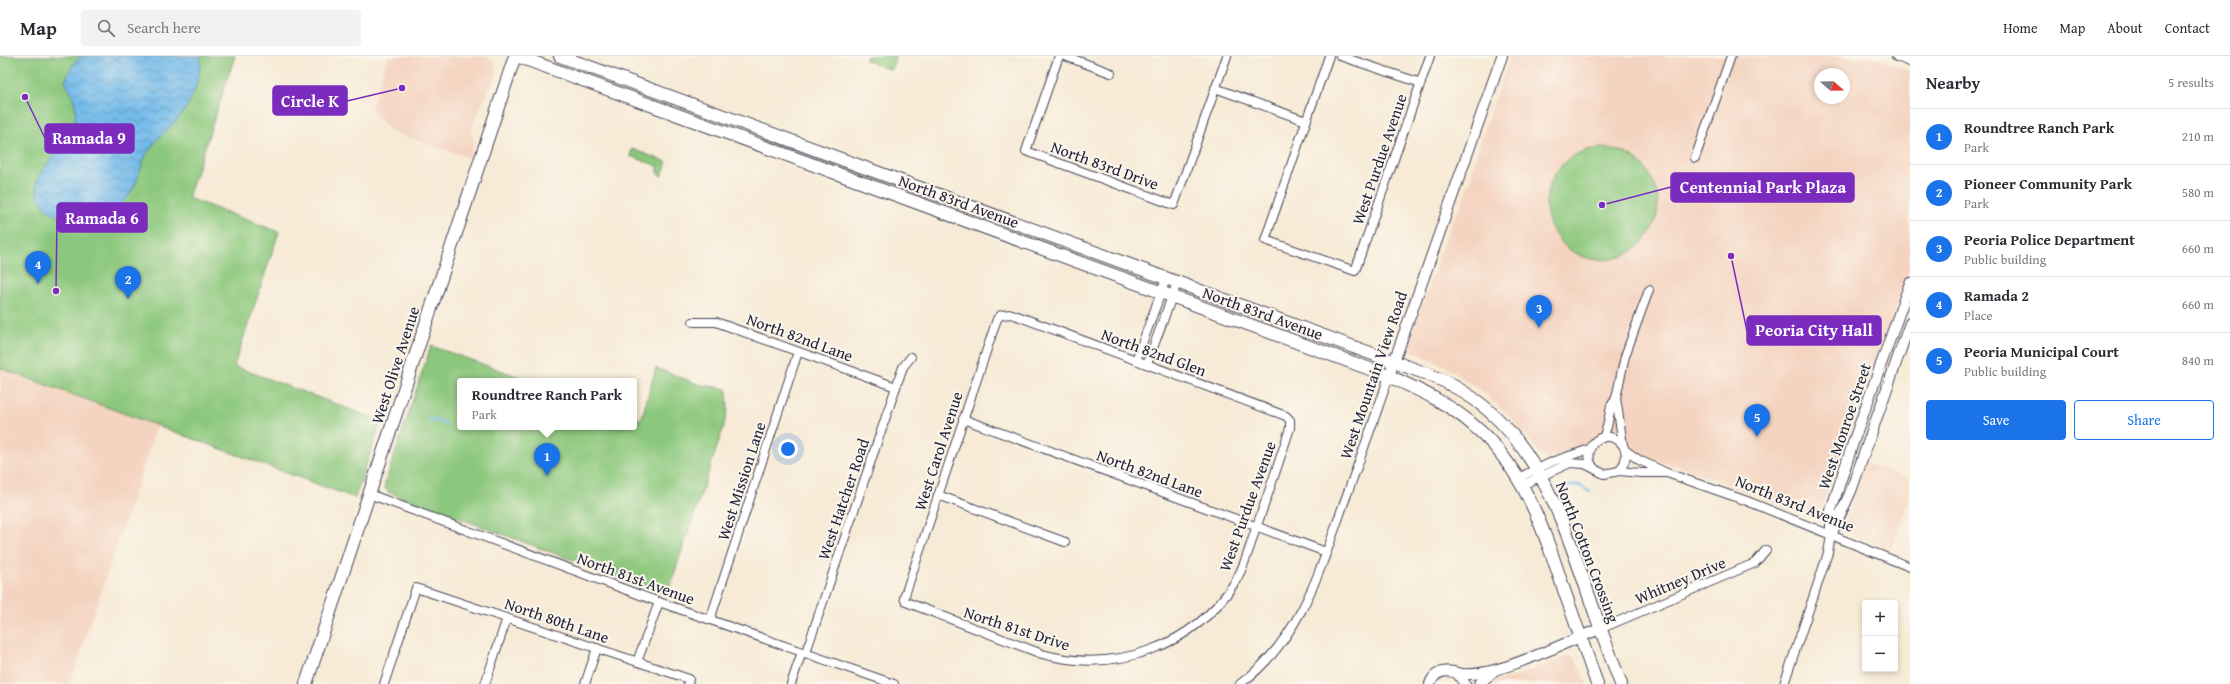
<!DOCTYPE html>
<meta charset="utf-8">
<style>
:root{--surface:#fff;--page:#f2f2f3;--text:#2b2b33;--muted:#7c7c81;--line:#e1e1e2;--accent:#1a73e8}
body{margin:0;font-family:"Gentium Book Plus",serif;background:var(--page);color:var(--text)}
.controls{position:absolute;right:12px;bottom:12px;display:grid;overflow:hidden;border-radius:4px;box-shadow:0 2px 6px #0003}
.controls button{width:36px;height:36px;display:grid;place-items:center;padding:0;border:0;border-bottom:1px solid var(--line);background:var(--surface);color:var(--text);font:20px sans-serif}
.compass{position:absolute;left:1814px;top:12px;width:36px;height:36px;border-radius:50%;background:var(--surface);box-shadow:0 2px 6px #0003;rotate:110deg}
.you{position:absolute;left:788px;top:393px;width:14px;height:14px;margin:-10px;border:3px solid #fff;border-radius:50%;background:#1a73e8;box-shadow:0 0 0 6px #1a73e833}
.badge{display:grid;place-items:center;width:26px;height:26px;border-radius:50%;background:var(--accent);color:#fff;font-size:13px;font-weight:700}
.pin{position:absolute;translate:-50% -33px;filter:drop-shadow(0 1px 2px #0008)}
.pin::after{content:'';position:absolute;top:21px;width:14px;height:12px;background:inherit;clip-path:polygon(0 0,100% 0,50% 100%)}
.popup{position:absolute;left:457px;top:322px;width:180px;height:52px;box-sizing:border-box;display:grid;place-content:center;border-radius:4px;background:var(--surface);filter:drop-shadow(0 1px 3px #0005);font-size:13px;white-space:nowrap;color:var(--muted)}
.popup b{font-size:15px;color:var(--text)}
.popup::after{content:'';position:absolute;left:50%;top:100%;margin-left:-8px;border:8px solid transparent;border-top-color:var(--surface)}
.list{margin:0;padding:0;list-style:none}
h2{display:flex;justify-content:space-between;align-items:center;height:52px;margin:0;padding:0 16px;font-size:17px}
h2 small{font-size:13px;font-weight:400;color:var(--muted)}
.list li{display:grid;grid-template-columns:26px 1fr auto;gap:12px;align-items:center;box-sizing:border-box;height:56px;padding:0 16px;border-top:1px solid var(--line)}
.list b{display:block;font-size:15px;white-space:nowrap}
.list p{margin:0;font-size:13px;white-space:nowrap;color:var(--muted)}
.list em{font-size:13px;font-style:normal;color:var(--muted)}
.actions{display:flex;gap:8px;padding:12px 16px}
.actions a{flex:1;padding:9px 0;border:1px solid var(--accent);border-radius:4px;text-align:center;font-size:14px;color:var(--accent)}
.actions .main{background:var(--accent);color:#fff}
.icon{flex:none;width:22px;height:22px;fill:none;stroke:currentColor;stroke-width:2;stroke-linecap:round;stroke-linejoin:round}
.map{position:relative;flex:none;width:1910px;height:628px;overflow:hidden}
header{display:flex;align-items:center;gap:24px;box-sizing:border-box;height:56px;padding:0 20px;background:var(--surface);border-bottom:1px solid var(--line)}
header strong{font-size:19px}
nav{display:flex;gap:22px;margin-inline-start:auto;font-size:14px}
.search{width:280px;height:36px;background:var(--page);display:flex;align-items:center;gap:10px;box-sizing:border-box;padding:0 14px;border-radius:4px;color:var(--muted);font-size:15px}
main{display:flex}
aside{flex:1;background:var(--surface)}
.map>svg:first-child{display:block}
</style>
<header>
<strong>Map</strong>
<div class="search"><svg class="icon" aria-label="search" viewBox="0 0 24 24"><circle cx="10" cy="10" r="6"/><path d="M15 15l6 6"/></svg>Search here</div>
<nav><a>Home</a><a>Map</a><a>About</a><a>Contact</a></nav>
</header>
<main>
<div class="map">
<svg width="1910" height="628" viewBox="0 0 1910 628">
<defs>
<pattern id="water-waves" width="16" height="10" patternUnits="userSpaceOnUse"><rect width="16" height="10" fill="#72baea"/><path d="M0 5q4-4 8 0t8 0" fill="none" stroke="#5d97bf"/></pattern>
</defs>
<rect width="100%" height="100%" fill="#fbf7ec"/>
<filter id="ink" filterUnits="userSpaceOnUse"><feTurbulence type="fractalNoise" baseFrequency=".025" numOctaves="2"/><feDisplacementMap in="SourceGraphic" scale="8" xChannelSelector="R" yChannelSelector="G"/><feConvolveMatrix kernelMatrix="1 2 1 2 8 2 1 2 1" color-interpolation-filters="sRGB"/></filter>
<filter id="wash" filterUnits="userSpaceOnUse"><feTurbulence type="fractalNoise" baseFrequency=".012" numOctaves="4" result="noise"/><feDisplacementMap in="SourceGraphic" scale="16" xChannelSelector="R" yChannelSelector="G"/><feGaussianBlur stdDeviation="0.9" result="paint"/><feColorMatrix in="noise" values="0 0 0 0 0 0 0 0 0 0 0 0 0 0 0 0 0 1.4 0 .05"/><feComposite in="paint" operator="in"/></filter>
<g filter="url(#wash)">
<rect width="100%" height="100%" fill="#f7ead6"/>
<!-- built -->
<g fill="#f4d3c0" fill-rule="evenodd">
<polygon points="388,0 487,0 494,6 497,15 496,21 483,45 471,75 474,88 469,102 391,75 371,52"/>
<path d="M1510 0H1870L1910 15V212L1888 277 1876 300 1822 451 1817 457 1807 458 1681 411 1645 402 1632 395 1625 381 1614 378 1599 380 1579 392 1546 402 1542 400 1508 358 1480 334 1448 312 1411 294 1409 287 1450 169 1462 148 1470 126 1476 98ZM1820 18H1844V42H1820Z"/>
<polygon points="0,312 157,369 70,628 0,628"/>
<polygon points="1865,407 1910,424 1910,441 1891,493 1853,479 1845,473 1845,465"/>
<polygon points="1570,600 1576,603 1587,628 1490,628 1517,620 1561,602"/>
</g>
<!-- green -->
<g fill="#8bc77c" stroke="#56745c">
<polygon points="0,0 235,0 188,142 279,176 234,310 381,365 355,442 0,312"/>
<polygon points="867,0 896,0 891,14 865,4"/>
<circle cx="1602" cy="148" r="56"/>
<polygon points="632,93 667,106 662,120 658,118 658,110 630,100"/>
<polygon points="431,290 531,325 460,325 460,371 634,371 634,361 641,364 656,312 698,328 727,333 728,353 723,373 667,539 388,436 385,432 385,427"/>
</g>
<!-- water -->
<path fill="url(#water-waves)" stroke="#4a6e92" d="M80 0H201C200 25 192 48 175 66 166 75 157 82 150 93 142 104 140 116 135 129 124 152 101 165 76 164 63 164 50 158 42 147 14 106 106 89 65 26L70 14Z"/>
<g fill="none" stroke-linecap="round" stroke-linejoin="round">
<!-- stream -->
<g stroke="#72baea" stroke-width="2.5">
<polyline points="430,363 446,368"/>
<polyline points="1567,430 1579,429 1590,436"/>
</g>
</g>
</g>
<g filter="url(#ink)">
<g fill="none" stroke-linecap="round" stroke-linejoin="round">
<!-- minor casing -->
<g stroke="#424052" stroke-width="10">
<g id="minor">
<polyline points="1059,0 1026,95 1174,149 1227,0"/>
<polyline points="1065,0 1111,17"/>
<polyline points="1329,0 1265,184 1355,215 1430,0"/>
<polyline points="1340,0 1421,27"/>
<polyline points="1215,32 1306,65"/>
<polyline points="1695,102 1731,0"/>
<path d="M1012 258 1286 360 1290 364V372C1279 406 1268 439 1256 472 1250 490 1245 510 1235 526 1194 591 1115 618 1042 598L906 546 904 542 997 263 1001 259Z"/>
<polyline points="693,266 716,266 896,331"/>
<polyline points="1136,304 1166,223"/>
<polyline points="1147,308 1177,227"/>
<polyline points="1616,342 1623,389"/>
<polyline points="963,363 1326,496"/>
<polyline points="1603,382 1607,371 1611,350 1616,342 1625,300 1649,234"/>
<polyline points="1625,394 1639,404 1667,417 1747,445 1910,511"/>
<path d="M1594 412C1589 406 1588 399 1591 391 1603 367 1641 389 1619 415"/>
<polyline points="1518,422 1554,405 1590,393"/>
<polyline points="1522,429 1570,407 1585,408 1604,418 1619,415 1641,417 1666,417"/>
<polyline points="369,438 659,546 894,628"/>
<polyline points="938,439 1065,486"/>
<polyline points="710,564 798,296"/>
<polyline points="1600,573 1755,507 1766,494"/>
<polyline points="806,596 896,331 903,311 911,301"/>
<polyline points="637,606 659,546"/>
<polyline points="384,628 416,532 689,623 688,628"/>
<polyline points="485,628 507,562"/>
<polyline points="585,628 597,592"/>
<polyline points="791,628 802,596"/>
<path d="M1240 628C1301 584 1321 511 1345 444 1360 403 1375 362 1389 320"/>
<polyline points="1784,628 1828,497 1831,479"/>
</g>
</g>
<!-- tertiary casing -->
<g stroke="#424052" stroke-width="12">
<g id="tertiary">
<polyline points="1897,0 1910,5"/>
<polyline points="1389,320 1502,0"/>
<polyline points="1832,477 1851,435 1910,267"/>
<polyline points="1831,479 1831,454 1854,384 1910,227"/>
<path d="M1457 617C1488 626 1567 585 1600 573"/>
<path d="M1430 628C1434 616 1445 613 1457 617L1465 628"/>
<polyline points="1479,628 1493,616"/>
</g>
</g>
<!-- secondary casing -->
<g stroke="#424052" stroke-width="14">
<g id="secondary">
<path d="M517 0 1389 320C1419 334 1448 347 1473 369 1523 410 1544 474 1564 534 1575 565 1586 597 1597 628"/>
<path d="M560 0 1430 319C1527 357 1558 449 1589 540 1599 569 1610 599 1621 628"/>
<polyline points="306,628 515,0"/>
</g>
</g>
<!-- minor -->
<use href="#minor" stroke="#fff" stroke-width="8"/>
<!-- tertiary -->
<use href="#tertiary" stroke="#fff" stroke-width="10"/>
<!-- secondary -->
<use href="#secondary" stroke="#fff" stroke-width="12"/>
</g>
</g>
<g text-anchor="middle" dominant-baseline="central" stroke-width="4" stroke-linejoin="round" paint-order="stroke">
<!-- street labels -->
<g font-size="16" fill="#22223b" stroke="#fbf7ec">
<text transform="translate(1379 103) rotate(-71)">West Purdue Avenue</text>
<text transform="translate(1105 109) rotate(20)">North 83rd Drive</text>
<text transform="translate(959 145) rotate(20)">North 83rd Avenue</text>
<text transform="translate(1263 257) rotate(20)">North 83rd Avenue</text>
<text transform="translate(800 281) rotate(20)">North 82nd Lane</text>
<text transform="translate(1154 296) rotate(20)">North 82nd Glen</text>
<text transform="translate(395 309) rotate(-72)">West Olive Avenue</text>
<text transform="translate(1373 319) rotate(-71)">West Mountain View Road</text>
<text transform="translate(1844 370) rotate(-71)">West Monroe Street</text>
<text transform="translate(938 395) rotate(-72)">West Carol Avenue</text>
<text transform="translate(1150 417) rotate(20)">North 82nd Lane</text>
<text transform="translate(741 425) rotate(-72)">West Mission Lane</text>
<text transform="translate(843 443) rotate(-71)">West Hatcher Road</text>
<text transform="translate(1795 447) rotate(22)">North 83rd Avenue</text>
<text transform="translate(1247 450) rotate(-70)">West Purdue Avenue</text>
<text transform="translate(1588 496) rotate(69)">North Cotton Crossing</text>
<text transform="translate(636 522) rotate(20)">North 81st Avenue</text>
<text transform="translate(1680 524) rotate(-23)">Whitney Drive</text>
<text transform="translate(557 564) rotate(19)">North 80th Lane</text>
<text transform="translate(1017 572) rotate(18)">North 81st Drive</text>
</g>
</g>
<!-- callouts -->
<path fill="none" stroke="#7b2cbf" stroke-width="1.5" d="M402 32L347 45M25 41L45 82M1602 149L1671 131M56 235L57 162M1731 200L1747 275"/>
<g fill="#7b2cbf" stroke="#fbf7ec" stroke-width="1.5">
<circle cx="402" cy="32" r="4"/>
<circle cx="25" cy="41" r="4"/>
<circle cx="1602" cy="149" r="4"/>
<circle cx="56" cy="235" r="4"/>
<circle cx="1731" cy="200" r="4"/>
</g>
<g fill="#7b2cbf" stroke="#7b2cbf" stroke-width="1.5">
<rect x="273" y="30" width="74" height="29" rx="4"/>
<rect x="45" y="68" width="89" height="29" rx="4"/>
<rect x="1671" y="117" width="183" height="29" rx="4"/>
<rect x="57" y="147" width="90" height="29" rx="4"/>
<rect x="1747" y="260" width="134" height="29" rx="4"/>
</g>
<g font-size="17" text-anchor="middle" font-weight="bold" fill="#fff">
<text x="310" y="51">Circle K</text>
<text x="89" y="88">Ramada 9</text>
<text x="1763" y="137">Centennial Park Plaza</text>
<text x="102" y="168">Ramada 6</text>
<text x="1814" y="280">Peoria City Hall</text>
</g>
</svg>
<div class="controls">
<button>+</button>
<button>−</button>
</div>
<svg class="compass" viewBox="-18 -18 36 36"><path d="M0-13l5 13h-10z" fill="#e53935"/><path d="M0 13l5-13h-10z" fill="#7c7c81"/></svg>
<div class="you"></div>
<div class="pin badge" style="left:547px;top:420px">1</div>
<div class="popup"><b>Roundtree Ranch Park</b>Park</div>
<div class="pin badge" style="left:128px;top:243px">2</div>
<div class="pin badge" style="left:1539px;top:272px">3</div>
<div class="pin badge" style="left:38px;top:228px">4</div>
<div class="pin badge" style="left:1757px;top:381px">5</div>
</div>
<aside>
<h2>Nearby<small>5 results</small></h2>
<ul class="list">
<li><span class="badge">1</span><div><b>Roundtree Ranch Park</b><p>Park</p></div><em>210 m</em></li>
<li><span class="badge">2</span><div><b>Pioneer Community Park</b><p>Park</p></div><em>580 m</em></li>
<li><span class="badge">3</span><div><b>Peoria Police Department</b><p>Public building</p></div><em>660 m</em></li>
<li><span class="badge">4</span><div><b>Ramada 2</b><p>Place</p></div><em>660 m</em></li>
<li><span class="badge">5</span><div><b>Peoria Municipal Court</b><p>Public building</p></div><em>840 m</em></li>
</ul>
<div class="actions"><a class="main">Save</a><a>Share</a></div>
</aside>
</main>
